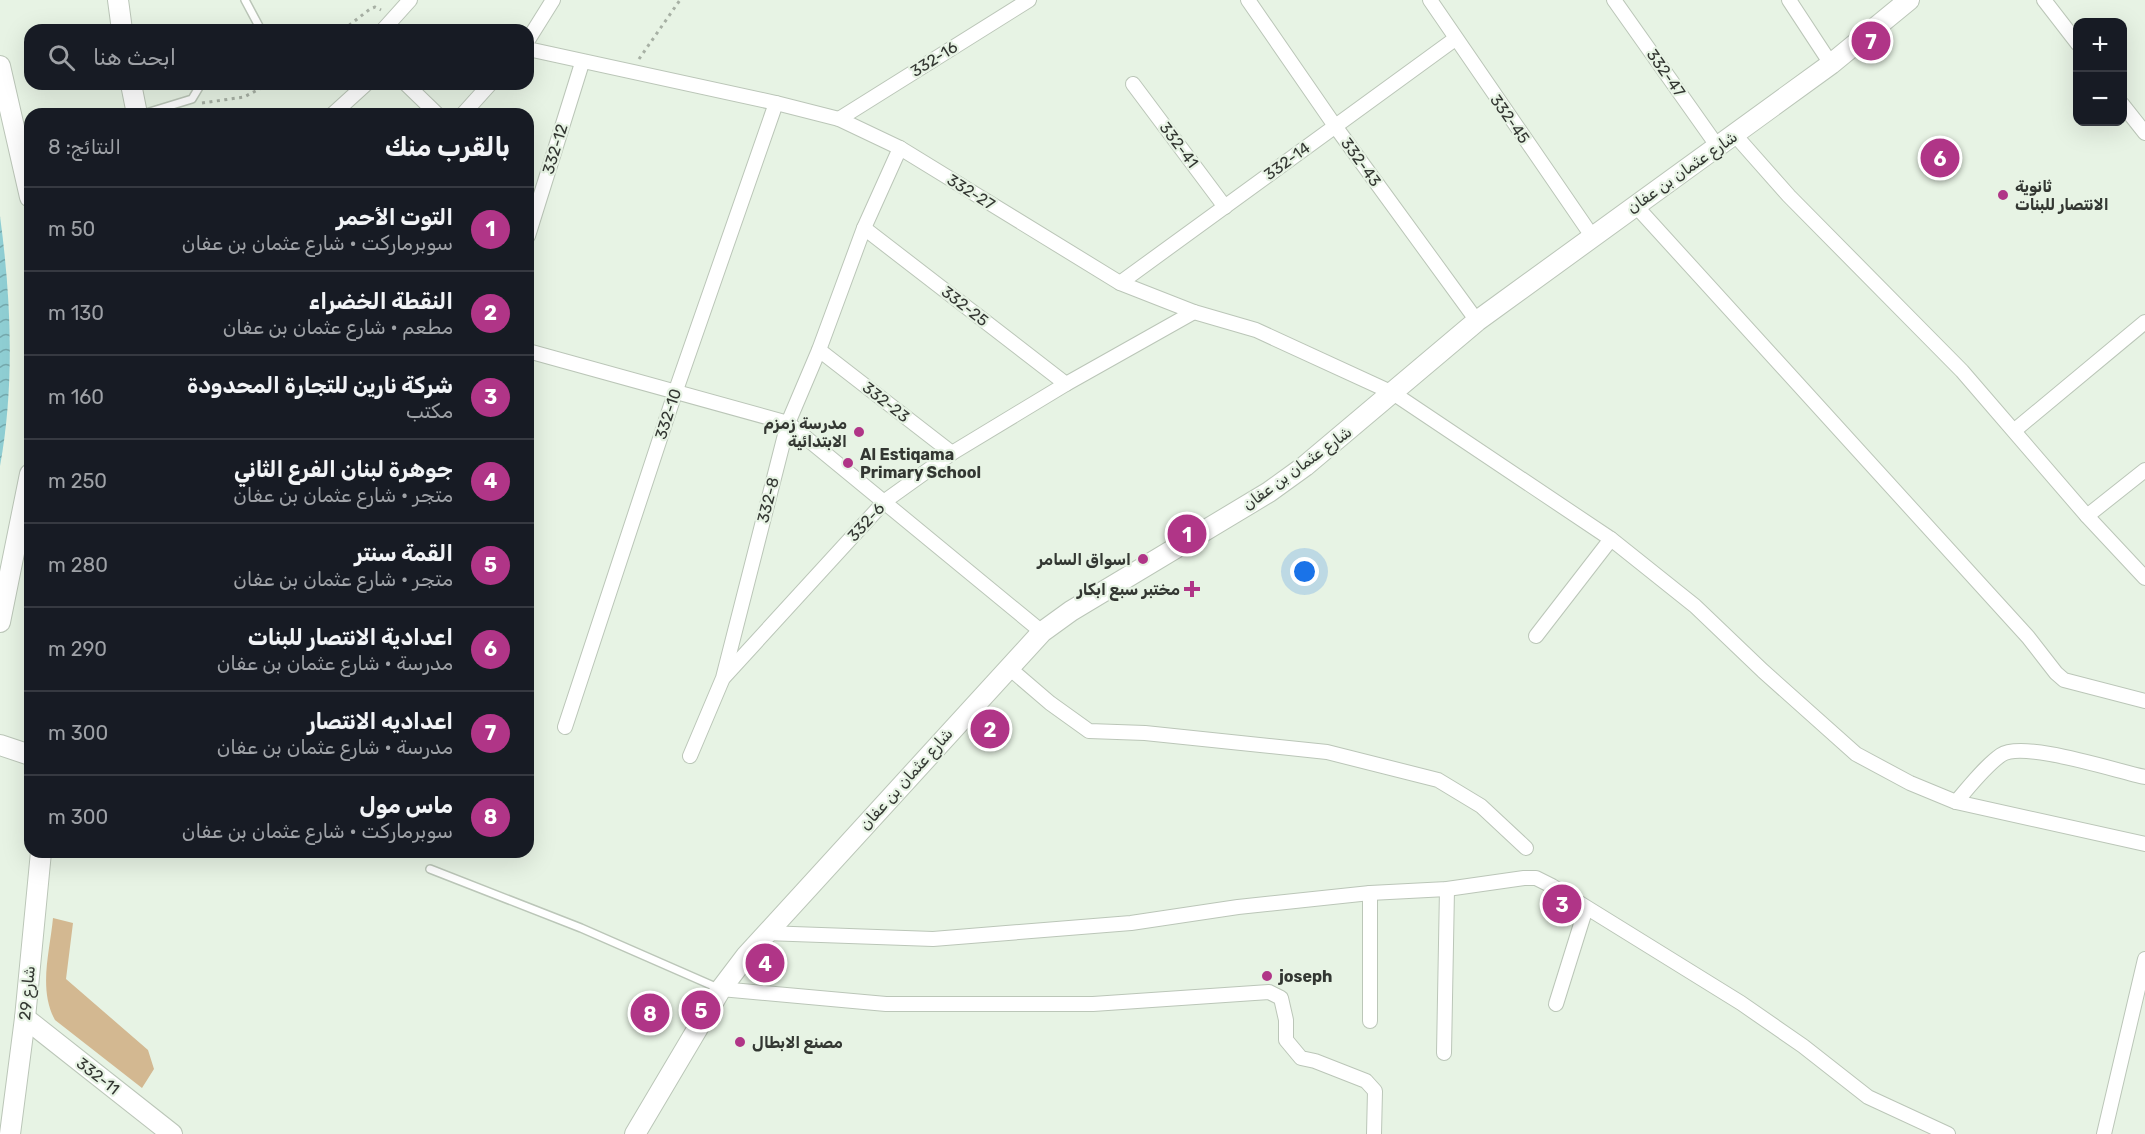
<!DOCTYPE html>
<html lang="ar">
<meta charset="utf-8">
<style>
:root{--surface:#171b24;--page:#20242c;--text:#f1f3f6;--muted:#9ea1a6;--line:#363941;--accent:#b03587}
body{margin:0;font-family:Rubik,Vazirmatn,sans-serif;background:var(--page);color:var(--text);direction:rtl}
.controls{position:absolute;right:18px;top:18px;display:grid;overflow:hidden;border-radius:12px;box-shadow:0 6px 24px #0002}
.controls button{width:54px;height:54px;display:grid;place-items:center;padding:0;border:0;border-bottom:2px solid var(--line);background:var(--surface);color:var(--text);font:30px sans-serif}
.you{position:absolute;left:1305px;top:572px;width:21px;height:21px;margin:-15px;border:4px solid #fff;border-radius:50%;background:#1a73e8;box-shadow:0 0 0 9px #1a73e833}
.badge{display:grid;place-items:center;width:39px;height:39px;border-radius:50%;background:var(--accent);color:#fff;font-size:20px;font-weight:700}
.pin{position:absolute;translate:-50% -50%;border:3px solid #fff;box-shadow:0 2px 6px #0006}
.list{margin:0;padding:0;list-style:none}
h2{display:flex;justify-content:space-between;align-items:center;height:78px;margin:0;padding:0 24px;font-size:26px}
h2 small{font-size:20px;font-weight:400;color:var(--muted)}
.list li{display:grid;grid-template-columns:39px 1fr auto;gap:18px;align-items:center;box-sizing:border-box;height:84px;padding:0 24px;border-top:2px solid var(--line)}
.list b{display:block;font-size:22px;white-space:nowrap}
.list p{margin:0;font-size:20px;white-space:nowrap;color:var(--muted)}
.list em{font-size:20px;font-style:normal;color:var(--muted)}
.icon{flex:none;width:33px;height:33px;fill:none;stroke:currentColor;stroke-width:2;stroke-linecap:round;stroke-linejoin:round}
.map{position:relative;flex:none;width:2145px;height:1134px;overflow:hidden;direction:ltr}
.search{position:absolute;background:var(--surface);box-shadow:0 6px 24px #0002;left:24px;top:24px;width:510px;height:66px;display:flex;align-items:center;gap:15px;box-sizing:border-box;padding:0 21px;border-radius:18px;color:var(--muted);font-size:22px}
.panel{position:absolute;background:var(--surface);box-shadow:0 6px 24px #0002;left:24px;top:108px;width:510px;height:750px;border-radius:18px;direction:rtl}
.map>svg:first-child{display:block}
</style>
<div class="map">
<svg width="2145" height="1134" viewBox="0 0 2145 1134">
<defs>
<pattern id="water-waves" width="16" height="10" patternUnits="userSpaceOnUse" patternTransform="scale(1.5)"><rect width="16" height="10" fill="#8fced3"/><path d="M0 5q4-4 8 0t8 0" fill="none" stroke="#75a8ac"/></pattern>
</defs>
<rect width="100%" height="100%" fill="#e7f3e4"/>
<!-- green -->
<path fill="#d3b891" d="M53 918 73 923 66 979 148 1050 154 1069 142 1088 55 1020C38 989 50 951 53 918Z"/>
<!-- water -->
<path fill="url(#water-waves)" d="M0 216C11 298 15 384 0 466Z"/>
<g fill="none" stroke-linecap="round" stroke-linejoin="round">
<!-- lane casing -->
<g stroke="#bbc6b8" stroke-width="10">
<g id="lane">
<polyline points="245,0 261,30"/>
<polyline points="143,114 192,99 201,84"/>
<polyline points="430,869 581,928 718,988"/>
</g>
</g>
<!-- street casing -->
<g stroke="#bbc6b8" stroke-width="16">
<g id="street">
<polyline points="1248,0 1335,126 1477,321"/>
<polyline points="1430,0 1592,236"/>
<polyline points="1614,0 1718,147"/>
<polyline points="1789,0 1831,64"/>
<polyline points="2044,0 2078,44"/>
<polyline points="383,30 410,0"/>
<polyline points="528,40 553,0"/>
<polyline points="528,49 776,103 839,119 900,148 1120,283 1194,312 1256,330 1393,393 1611,539 1695,606 1763,671 1856,754 1910,783 1956,802 2145,844"/>
<polyline points="406,84 437,114"/>
<polyline points="1133,84 1225,207"/>
<polyline points="2122,104 2145,133"/>
<polyline points="333,114 366,84"/>
<polyline points="463,114 490,84"/>
<polyline points="839,119 1029,0"/>
<polyline points="1735,135 1789,196 1962,371 2087,516 2145,578"/>
<polyline points="1635,205 2028,637 2056,673 2064,680 2145,701"/>
<polyline points="864,228 1066,384"/>
<polyline points="528,236 582,63"/>
<polyline points="1120,283 1455,39"/>
<polyline points="819,350 952,453"/>
<polyline points="528,351 788,423 1042,632"/>
<polyline points="2015,430 2145,322"/>
<polyline points="2087,516 2145,470"/>
<polyline points="1536,636 1611,539"/>
<polyline points="1008,667 1050,703 1089,731 1145,733 1327,752 1438,780 1481,806 1526,848"/>
<polyline points="724,677 885,501 952,453 1066,384 1194,312"/>
<polyline points="565,727 675,393 776,103"/>
<polyline points="690,756 723,678 788,423 819,350 864,228 900,148"/>
<path d="M1956 802C1969 787 1984 767 2001 755 2023 740 2116 771 2145 777"/>
<polyline points="1370,893 1370,1021"/>
<polyline points="765,933 933,939 1131,923 1238,907 1370,893 1447,889 1524,878 1536,878 1552,886 1741,1003 1803,1046 1868,1097 1948,1134"/>
<polyline points="721,989 886,1004 1093,1004 1269,992 1281,998 1286,1020 1286,1040 1301,1058 1315,1061 1366,1081 1375,1091 1374,1134"/>
<polyline points="1556,1004 1586,908"/>
<polyline points="1444,1053 1447,889"/>
<polyline points="2104,1134 2145,959"/>
</g>
</g>
<!-- secondary casing -->
<g stroke="#bbc6b8" stroke-width="22">
<g id="secondary">
<polyline points="118,0 122,30"/>
<polyline points="0,66 30,197"/>
<polyline points="131,84 137,114"/>
<polyline points="0,622 30,474"/>
<polyline points="0,745 30,755"/>
<polyline points="25,1018 172,1134"/>
<polyline points="10,1134 25,1018 41,852"/>
<polyline points="635,1134 721,989 746,956 1042,632 1071,611 1269,492 1305,466 1477,321 1831,64 1909,0"/>
</g>
</g>
<!-- path -->
<g stroke="#a7b0a4" stroke-width="3" stroke-dasharray="3 4.5" stroke-linecap="butt">
<polyline points="343,30 370,9 375,7 381,10"/>
<polyline points="639,59 680,0"/>
<polyline points="202,103 244,97 269,84"/>
</g>
<!-- lane -->
<use href="#lane" stroke="#fff" stroke-width="7"/>
<!-- street -->
<use href="#street" stroke="#fff" stroke-width="14"/>
<!-- secondary -->
<use href="#secondary" stroke="#fff" stroke-width="20"/>
</g>
<!-- markers -->
<g fill="#b03587" stroke="#e7f3e4" stroke-width="2">
<circle cx="2003" cy="195" r="6"/>
<circle cx="859" cy="432" r="6"/>
<circle cx="848" cy="463" r="6"/>
<circle cx="1143" cy="559" r="6"/>
<path d="M1189 580h6v6h6v6h-6v6h-6v-6h-6v-6h6z"/>
<circle cx="1267" cy="976" r="6"/>
<circle cx="740" cy="1042" r="6"/>
</g>
<g text-anchor="middle" dominant-baseline="central" stroke-width="4.5" stroke-linejoin="round" paint-order="stroke">
<!-- street labels -->
<g font-size="16" fill="#333732" stroke="#e7f3e4">
<text transform="translate(934 59) rotate(-32)">332-16</text>
<text transform="translate(1666 73) rotate(55)">332-47</text>
<text transform="translate(1510 119) rotate(55)">332-45</text>
<text transform="translate(1179 145) rotate(53)">332-41</text>
<text transform="translate(555 149) rotate(-73)">332-12</text>
<text transform="translate(1287 161) rotate(-36)">332-14</text>
<text transform="translate(1361 162) rotate(54)">332-43</text>
<text transform="translate(1682 172) rotate(-35)">شارع عثمان بن عفان</text>
<text transform="translate(971 192) rotate(32)">332-27</text>
<text transform="translate(965 306) rotate(38)">332-25</text>
<text transform="translate(886 402) rotate(38)">332-23</text>
<text transform="translate(668 414) rotate(-72)">332-10</text>
<text transform="translate(1297 468) rotate(-36)">شارع عثمان بن عفان</text>
<text transform="translate(768 500) rotate(-76)">332-8</text>
<text transform="translate(866 522) rotate(-47)">332-6</text>
<text transform="translate(906 779) rotate(-48)">شارع عثمان بن عفان</text>
<text transform="translate(27 993) rotate(-85)">شارع 29</text>
<text transform="translate(98 1076) rotate(38)">332-11</text>
</g>
<!-- poi labels -->
<g font-size="16" font-weight="bold" fill="#333732" stroke="#e7f3e4" text-anchor="start">
<text x="2015" y="186">ثانوية<tspan x="2015" dy="18">الانتصار للبنات</tspan></text>
<text x="847" y="423" text-anchor="end">مدرسة زمزم<tspan x="847" dy="18">الابتدائية</tspan></text>
<text x="860" y="454">Al Estiqama<tspan x="860" dy="18">Primary School</tspan></text>
<text x="1131" y="559" text-anchor="end">اسواق السامر</text>
<text x="1180" y="589" text-anchor="end">مختبر سبع ابكار</text>
<text x="1279" y="976">joseph</text>
<text x="752" y="1042">مصنع الابطال</text>
</g>
</g>
</svg>
<div class="controls">
<button>+</button>
<button>−</button>
</div>
<div class="you"></div>
<div class="pin badge" style="left:1187px;top:534px">1</div>
<div class="pin badge" style="left:990px;top:729px">2</div>
<div class="pin badge" style="left:1562px;top:904px">3</div>
<div class="pin badge" style="left:765px;top:963px">4</div>
<div class="pin badge" style="left:701px;top:1010px">5</div>
<div class="pin badge" style="left:1940px;top:158px">6</div>
<div class="pin badge" style="left:1871px;top:41px">7</div>
<div class="pin badge" style="left:650px;top:1013px">8</div>
<div class="search"><svg class="icon" aria-label="search" viewBox="0 0 24 24"><circle cx="10" cy="10" r="6"/><path d="M15 15l6 6"/></svg>ابحث هنا</div>
<section class="panel">
<h2>بالقرب منك<small>النتائج: 8</small></h2>
<ul class="list">
<li><span class="badge">1</span><div><b>التوت الأحمر</b><p>سوبرماركت · شارع عثمان بن عفان</p></div><em>50 m</em></li>
<li><span class="badge">2</span><div><b>النقطة الخضراء</b><p>مطعم · شارع عثمان بن عفان</p></div><em>130 m</em></li>
<li><span class="badge">3</span><div><b>شركة نارين للتجارة المحدودة</b><p>مكتب</p></div><em>160 m</em></li>
<li><span class="badge">4</span><div><b>جوهرة لبنان الفرع الثاني</b><p>متجر · شارع عثمان بن عفان</p></div><em>250 m</em></li>
<li><span class="badge">5</span><div><b>القمة سنتر</b><p>متجر · شارع عثمان بن عفان</p></div><em>280 m</em></li>
<li><span class="badge">6</span><div><b>اعدادية الانتصار للبنات</b><p>مدرسة · شارع عثمان بن عفان</p></div><em>290 m</em></li>
<li><span class="badge">7</span><div><b>اعداديه الانتصار</b><p>مدرسة · شارع عثمان بن عفان</p></div><em>300 m</em></li>
<li><span class="badge">8</span><div><b>ماس مول</b><p>سوبرماركت · شارع عثمان بن عفان</p></div><em>300 m</em></li>
</ul>
</section>
</div>
